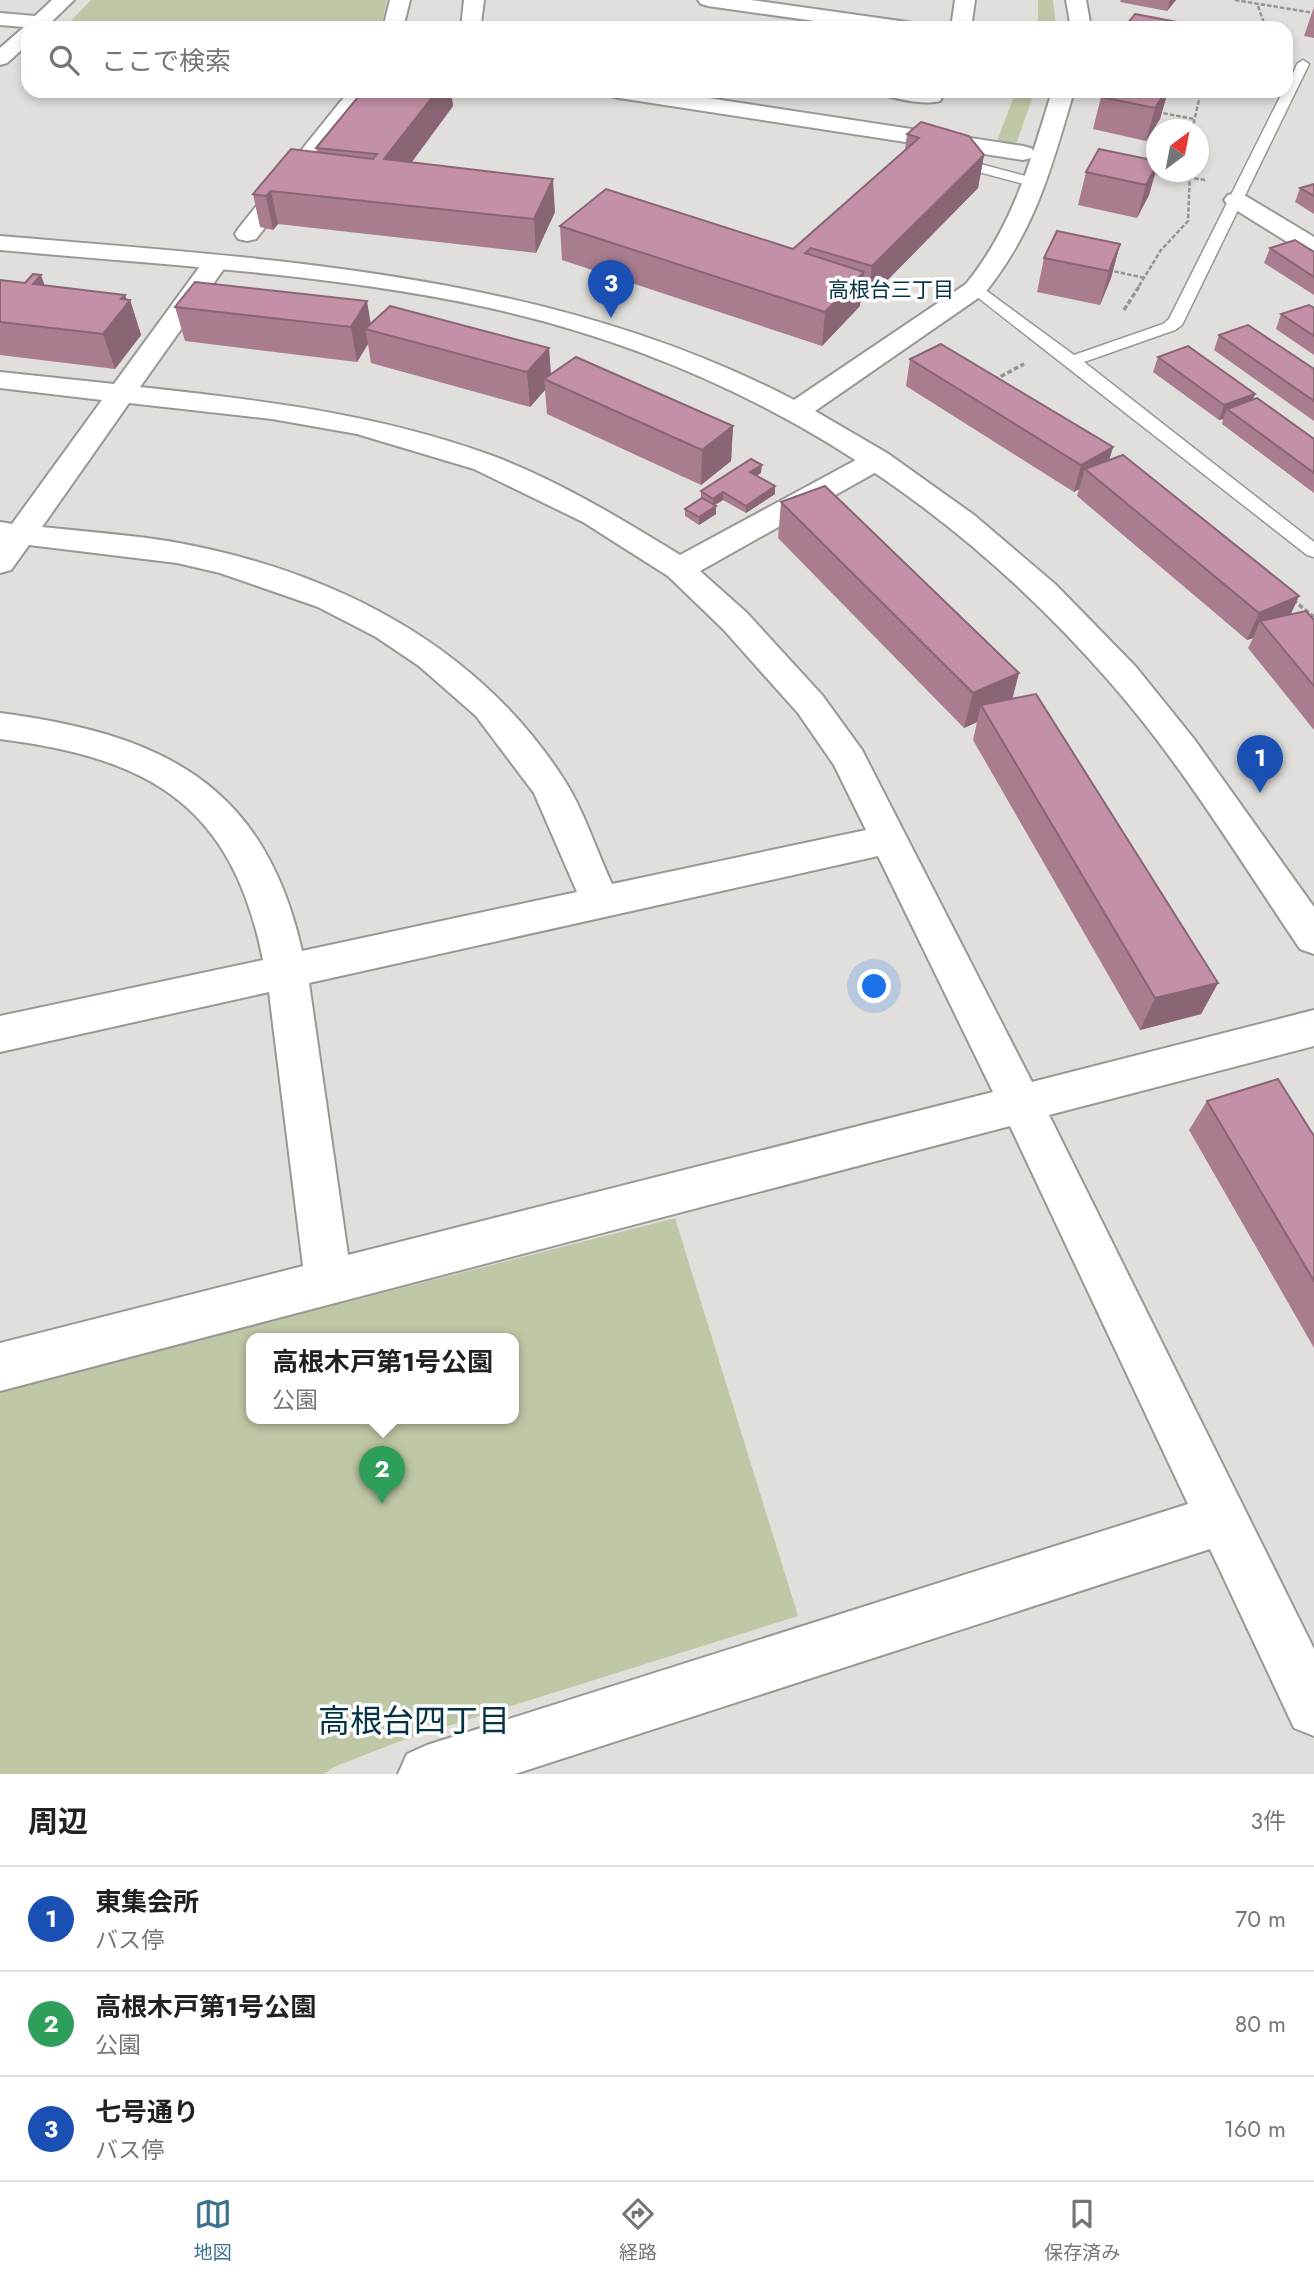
<!DOCTYPE html>
<html lang="ja">
<meta charset="utf-8">
<style>
:root{--surface:#fff;--page:#f6f6f6;--text:#202124;--muted:#757577;--line:#e0e0e0;--accent:#3b718c}
body{margin:0;font-family:Jost,"Noto Sans JP",sans-serif;background:var(--page);color:var(--text)}
.compass{position:absolute;left:1146px;top:119px;width:63px;height:63px;border-radius:50%;background:var(--surface);box-shadow:0 4px 10px #0003;rotate:32deg}
.you{position:absolute;left:875px;top:987px;width:24px;height:24px;margin:-18px;border:5px solid #fff;border-radius:50%;background:#1a73e8;box-shadow:0 0 0 10px #1a73e833}
.badge{display:grid;place-items:center;width:46px;height:46px;border-radius:50%;background:var(--accent);color:#fff;font-size:23px;font-weight:700}
.pin{position:absolute;translate:-50% -58px;filter:drop-shadow(0 2px 4px #0008)}
.pin::after{content:'';position:absolute;top:37px;width:24px;height:21px;background:inherit;clip-path:polygon(0 0,100% 0,50% 100%)}
.popup{position:absolute;left:246px;top:1333px;width:273px;height:91px;box-sizing:border-box;display:grid;place-content:center;border-radius:14px;background:var(--surface);filter:drop-shadow(0 2px 5px #0005);font-size:23px;white-space:nowrap;color:var(--muted)}
.popup b{font-size:26px;color:var(--text)}
.popup::after{content:'';position:absolute;left:50%;top:100%;margin-left:-14px;border:14px solid transparent;border-top-color:var(--surface)}
.list{margin:0;padding:0;list-style:none}
h2{display:flex;justify-content:space-between;align-items:center;height:91px;margin:0;padding:0 28px;font-size:30px}
h2 small{font-size:23px;font-weight:400;color:var(--muted)}
.list li{display:grid;grid-template-columns:46px 1fr auto;gap:21px;align-items:center;box-sizing:border-box;height:105px;padding:0 28px;border-top:2px solid var(--line)}
.list b{display:block;font-size:26px;white-space:nowrap}
.list p{margin:0;font-size:23px;white-space:nowrap;color:var(--muted)}
.list em{font-size:23px;font-style:normal;color:var(--muted)}
.icon{flex:none;width:38px;height:38px;fill:none;stroke:currentColor;stroke-width:2;stroke-linecap:round;stroke-linejoin:round}
.map{position:relative;flex:none;width:1314px;height:1774px;overflow:hidden}
.search{position:absolute;background:var(--surface);box-shadow:0 4px 10px #0003;left:21px;right:21px;top:21px;height:77px;display:flex;align-items:center;gap:18px;box-sizing:border-box;padding:0 24px;border-radius:21px;color:var(--muted);font-size:26px}
.sheet{height:406px;background:var(--surface)}
nav{display:flex;justify-content:space-around;align-items:center;box-sizing:border-box;height:98px;border-top:2px solid var(--line);background:var(--surface);font-size:19px;color:var(--muted)}
nav a{display:grid;justify-items:center;gap:4px}
nav .on{color:var(--accent)}
.map>svg:first-child{display:block}
</style>
<div class="map">
<svg width="1314" height="1774" viewBox="0 0 1314 1774">
<rect width="100%" height="100%" fill="#e1dfdb"/>
<!-- green -->
<g fill="#bfc8a6" fill-rule="evenodd">
<polygon points="91,0 387,0 381,28 64,28"/>
<polygon points="1038,0 1053,0 1056,28 1038,28"/>
<polygon points="1016,91 1035,91 1016,144 997,141"/>
<path d="M675 1218 798 1616 403 1740 334 1767 324 1774H0V1391ZM251 1338H513V1418H251Z"/>
</g>
<g fill="none" stroke-linecap="round" stroke-linejoin="round">
<!-- lane casing -->
<g stroke="#9a9894" stroke-width="3">
<g id="lane">
<polygon points="1303,60 1309,64 1182,325 1175,330 1084,362 1314,542 1314,557 1307,555 967,289 970,286 980,286 1074,355 1163,324 1169,319 1283,91 1286,91 1297,64"/>
<polygon points="954,157 1040,180 1042,183 1035,187 949,164 947,161"/>
</g>
</g>
<!-- street casing -->
<g stroke="#9a9894" stroke-width="4">
<g id="street">
<polygon points="52,0 74,0 45,28 28,28 28,44 7,63 0,65 0,48 24,27 0,25 0,13 35,16"/>
<polygon points="390,0 410,0 403,28 383,28"/>
<polygon points="464,0 484,0 481,23 486,28 461,28"/>
<polygon points="698,0 751,0 907,22 914,24 917,28 864,28 708,6 701,4"/>
<polygon points="955,0 975,0 971,28 951,28"/>
<polygon points="349,91 371,91 256,239 247,241 238,239 235,234 238,229"/>
<polygon points="608,91 662,91 1023,146 1031,148 1035,153 1031,158 1023,160 619,98 611,96"/>
<path d="M884 91H946L940 101C924 105 903 100 887 96Z"/>
<polygon points="1236,193 1244,195 1314,237 1314,256 1305,253 1228,205 1224,200 1228,195"/>
<path d="M215 255 224 258 228 263 140 387C260 400 379 414 493 456 559 481 620 518 680 555L867 454 877 451 887 454 892 460 887 466 700 571 747 613 822 695 862 750 1032 1082 1314 1010V1046L1049 1115 1314 1649V1736L1294 1728 1210 1549 515 1774H398L407 1754 427 1745 1188 1504 1010 1126 0 1391V1343L303 1266 269 992 0 1052V1016L263 960C232 804 149 758 0 739V713C160 734 264 782 302 951L577 892 534 793 476 716 419 666 376 637 318 607 220 573 177 563 29 545 11 570 0 573V522L12 524 102 400 0 388V372L114 384 206 258ZM129 403 272 419 357 434 474 469 583 522 668 576 723 629 798 713 834 765 866 830 612 884C596 850 584 810 563 778 476 644 334 572 179 543 134 535 87 532 42 527ZM878 856 993 1092 348 1255 309 983Z"/>
</g>
</g>
<!-- secondary casing -->
<g stroke="#9a9894" stroke-width="4">
<g id="secondary">
<polygon points="1066,0 1086,0 1091,28 1071,28"/>
<path d="M1052 91H1074C1051 169 1036 229 984 294L815 411 887 453 974 515 1055 584 1136 667 1194 739 1314 907V954L1300 949C1239 859 1182 764 1109 681 944 492 737 363 490 308 329 273 163 265 0 250V236C270 259 549 272 794 400L966 284C1013 226 1031 160 1052 91Z"/>
</g>
</g>
<!-- path-far1 -->
<g stroke="#979592" stroke-width="2.5" stroke-dasharray="4.5 2" stroke-linecap="butt">
<polyline points="1235,0 1314,13"/>
<polyline points="1258,6 1264,23 1262,28"/>
<polyline points="1157,112 1194,119"/>
<polyline points="1192,130 1201,91"/>
<polyline points="1149,173 1206,180"/>
<polyline points="1108,270 1145,278"/>
<polyline points="1139,286 1161,250 1188,221 1190,172"/>
</g>
<!-- path -->
<g stroke="#979592" stroke-width="3.5" stroke-dasharray="5 2.5" stroke-linecap="butt">
<polyline points="1124,310 1140,285"/>
<polyline points="994,380 1024,364"/>
<polyline points="1293,600 1314,617"/>
</g>
<!-- lane -->
<use href="#lane" fill="#fff" fill-rule="evenodd"/>
<!-- street -->
<use href="#street" fill="#fff" fill-rule="evenodd"/>
<!-- secondary -->
<use href="#secondary" fill="#fff" fill-rule="evenodd"/>
</g>
<!-- wall -->
<g fill="#a97c90">
<polygon points="1121,0 1176,0 1167,11 1120,2"/>
<polygon points="1314,7 1314,38 1304,36"/>
<polygon points="363,91 451,91 453,106 411,163 555,212 536,253 278,224 273,230 260,227 253,194 317,152 316,148"/>
<polygon points="1168,91 1160,119 1146,141 1093,129 1101,97"/>
<polygon points="907,134 984,155 978,188 867,301 860,298 860,306 822,346 562,260 560,226 793,249 905,150"/>
<polygon points="1157,161 1157,168 1149,195 1137,218 1078,205 1086,172"/>
<polygon points="1314,184 1314,214 1295,202 1300,188"/>
<polygon points="1120,244 1111,278 1100,305 1037,292 1044,258"/>
<polygon points="1270,248 1314,252 1314,295 1264,263"/>
<polygon points="0,280 45,286 130,300 141,335 115,369 0,355"/>
<polygon points="175,307 371,324 549,348 551,374 733,426 731,461 701,485 547,414 545,390 530,407 371,363 368,344 357,362 185,341"/>
<polygon points="1314,308 1314,355 1276,329 1281,314"/>
<polygon points="1219,335 1314,369 1314,421 1214,350"/>
<polygon points="1158,357 1255,394 1253,399 1314,439 1314,493 1222,424 1223,419 1219,420 1153,372"/>
<polygon points="910,359 1113,447 1109,460 1291,614 1314,620 1314,730 1248,648 1253,638 1247,640 1077,496 1079,489 1074,492 906,386"/>
<polygon points="761,473 756,476 775,494 746,513 723,500 715,505 716,506 716,514 699,525 685,516 685,509 701,498 701,491"/>
<polygon points="781,502 1012,699 1218,983 1201,1014 1140,1030 973,740 977,722 964,728 778,538"/>
<polygon points="1207,1101 1314,1136 1314,1348 1189,1130"/>
</g>
<!-- shaded-wall -->
<g fill="#896575">
<polygon points="1170,0 1176,0 1167,11"/>
<polygon points="437,91 451,91 453,106 389,193 384,159"/>
<polygon points="1166,91 1168,91 1160,119 1146,141 1155,108"/>
<polygon points="984,155 978,188 867,301 872,266"/>
<polygon points="1157,165 1149,195 1137,218 1146,185"/>
<polygon points="553,179 555,212 536,253 534,219"/>
<polygon points="271,191 278,224 273,230 266,196"/>
<polygon points="1120,244 1111,278 1100,305 1109,271"/>
<polygon points="864,272 860,306 822,346 825,312"/>
<polygon points="41,275 53,309 33,284"/>
<polygon points="125,295 128,303 130,300 141,335 115,369 103,334 121,299"/>
<polygon points="367,301 372,331 365,329 368,344 357,362 351,327"/>
<polygon points="549,348 551,382 544,379 545,390 530,407 527,372"/>
<polygon points="1255,394 1249,409 1227,409 1223,419 1219,420 1224,405"/>
<polygon points="733,426 731,461 701,485 702,450"/>
<polygon points="1113,447 1105,474 1085,469 1079,489 1074,492 1081,465"/>
<polygon points="762,465 761,473 750,480 750,472"/>
<polygon points="775,486 775,494 746,513 746,506"/>
<polygon points="723,492 723,500 713,506 713,499"/>
<polygon points="716,506 716,514 699,525 699,517"/>
<polygon points="1299,596 1287,623 1260,621 1253,638 1247,640 1259,613"/>
<polygon points="1019,673 1010,708 981,705 977,722 964,728 973,693"/>
<polygon points="1218,983 1201,1014 1140,1030 1155,998"/>
</g>
<!-- building -->
<g fill="#c490a7" stroke="#896575" stroke-width="2">
<polygon points="1135,14 1182,23 1178,28 1124,28"/>
<polygon points="363,91 437,91 384,159 553,179 534,219 271,191 266,196 253,194 291,149 373,159 377,154 316,148"/>
<polygon points="1105,91 1166,91 1155,108 1101,97"/>
<polygon points="921,122 969,136 984,155 872,266 811,248 805,253 864,272 825,312 560,226 606,189 793,249 919,138 907,134"/>
<polygon points="1099,149 1157,161 1157,165 1146,185 1086,172"/>
<polygon points="1314,184 1314,196 1300,188"/>
<polygon points="1057,231 1120,244 1109,271 1044,258"/>
<polygon points="1295,240 1314,252 1314,277 1270,248"/>
<polygon points="33,274 41,275 33,284 125,295 121,299 130,300 103,334 0,322 0,280 25,283"/>
<polygon points="195,282 367,301 351,327 175,307"/>
<polygon points="1309,305 1314,308 1314,336 1281,314"/>
<polygon points="390,306 549,348 527,372 365,329"/>
<polygon points="1248,325 1314,369 1314,401 1219,335"/>
<polygon points="941,344 1113,447 1081,465 910,359"/>
<polygon points="1188,346 1255,394 1224,405 1158,357"/>
<polygon points="576,357 733,426 702,450 544,379"/>
<polygon points="1257,398 1314,439 1314,473 1227,409"/>
<polygon points="1123,455 1299,596 1259,613 1085,469"/>
<polygon points="751,459 762,465 750,472 775,486 746,506 723,492 713,499 701,491"/>
<polygon points="825,486 1019,673 973,693 781,502"/>
<polygon points="702,498 716,506 699,517 685,509"/>
<polygon points="1306,611 1314,620 1314,686 1260,621"/>
<polygon points="1036,694 1218,983 1155,998 981,705"/>
<polygon points="1278,1079 1314,1136 1314,1281 1207,1101"/>
</g>
<g text-anchor="middle" dominant-baseline="central" stroke-width="7" stroke-linejoin="round" paint-order="stroke">
<!-- far-neighbourhood labels -->
<g font-size="21" fill="#033347" stroke="#fff">
<text x="891" y="290">高根台三丁目</text>
</g>
<!-- near-neighbourhood labels -->
<g font-size="32" fill="#033347" stroke="#fff">
<text x="414" y="1721">高根台四丁目</text>
</g>
</g>
</svg>
<svg class="compass" viewBox="-18 -18 36 36"><path d="M0-13l5 13h-10z" fill="#e53935"/><path d="M0 13l5-13h-10z" fill="#757577"/></svg>
<div class="you"></div>
<div class="pin badge" style="left:1260px;top:793px;background:#1a4fb4">1</div>
<div class="pin badge" style="left:382px;top:1504px;background:#2e9e5b">2</div>
<div class="popup"><b>高根木戸第1号公園</b>公園</div>
<div class="pin badge" style="left:611px;top:318px;background:#1a4fb4">3</div>
<div class="search"><svg class="icon" aria-label="search" viewBox="0 0 24 24"><circle cx="10" cy="10" r="6"/><path d="M15 15l6 6"/></svg>ここで検索</div>
</div>
<section class="sheet">
<h2>周辺<small>3件</small></h2>
<ul class="list">
<li><span class="badge" style="background:#1a4fb4">1</span><div><b>東集会所</b><p>バス停</p></div><em>70 m</em></li>
<li><span class="badge" style="background:#2e9e5b">2</span><div><b>高根木戸第1号公園</b><p>公園</p></div><em>80 m</em></li>
<li><span class="badge" style="background:#1a4fb4">3</span><div><b>七号通り</b><p>バス停</p></div><em>160 m</em></li>
</ul>
</section>
<nav>
<a class="on"><svg class="icon" aria-label="map" viewBox="0 0 24 24"><path d="M3 6l6-2 6 2 6-2v14l-6 2-6-2-6 2zM9 4v14M15 6v14"/></svg>地図</a>
<a><svg class="icon" aria-label="directions" viewBox="0 0 24 24"><path d="M12 3l9 9-9 9-9-9zM9 14v-3h6M13 9l2 2-2 2"/></svg>経路</a>
<a><svg class="icon" aria-label="saved" viewBox="0 0 24 24"><path d="M7 4h10v16l-5-4-5 4z"/></svg>保存済み</a>
</nav>
